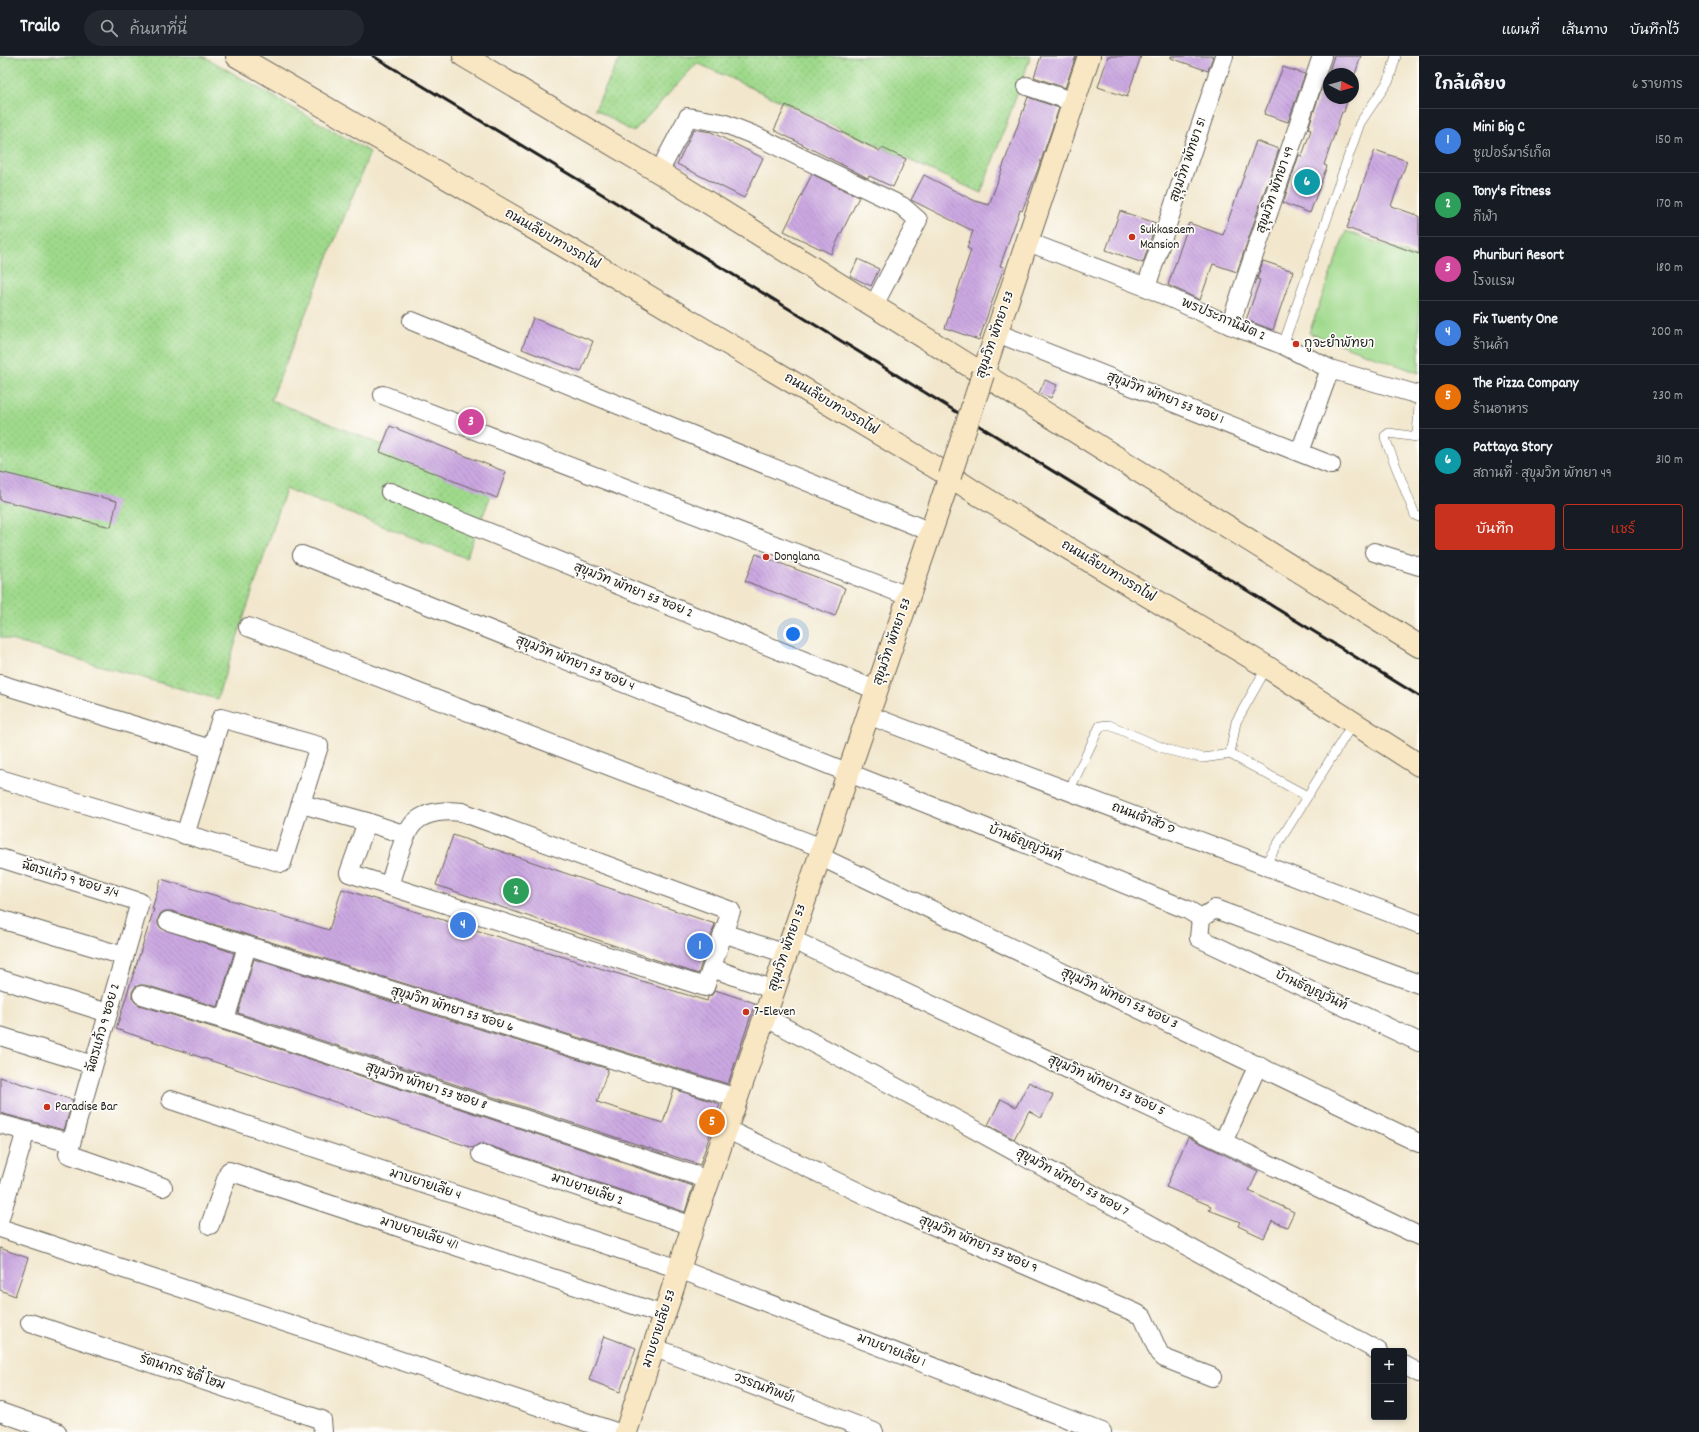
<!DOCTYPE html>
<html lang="th">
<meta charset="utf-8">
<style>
:root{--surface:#171b24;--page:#242831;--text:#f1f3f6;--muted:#9ea1a6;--line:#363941;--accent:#c8321e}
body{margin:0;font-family:Dekko,"Playpen Sans Thai",sans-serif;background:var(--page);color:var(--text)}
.controls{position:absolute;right:12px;bottom:12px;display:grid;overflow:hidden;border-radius:4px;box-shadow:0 2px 6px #0003}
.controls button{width:36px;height:36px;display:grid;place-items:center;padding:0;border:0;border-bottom:1px solid var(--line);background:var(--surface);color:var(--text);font:20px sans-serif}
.compass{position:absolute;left:1323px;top:12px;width:36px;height:36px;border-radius:50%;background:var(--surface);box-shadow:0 2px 6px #0003;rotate:96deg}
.you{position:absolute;left:793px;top:578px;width:14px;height:14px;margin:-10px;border:3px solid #fff;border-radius:50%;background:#1a73e8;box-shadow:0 0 0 6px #1a73e833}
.badge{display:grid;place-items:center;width:26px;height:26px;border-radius:50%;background:var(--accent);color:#fff;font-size:13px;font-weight:700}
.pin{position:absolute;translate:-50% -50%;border:2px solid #fff;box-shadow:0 1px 4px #0006}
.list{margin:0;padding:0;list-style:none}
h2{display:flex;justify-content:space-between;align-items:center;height:52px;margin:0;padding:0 16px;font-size:17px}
h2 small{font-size:13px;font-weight:400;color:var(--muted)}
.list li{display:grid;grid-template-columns:26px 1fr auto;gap:12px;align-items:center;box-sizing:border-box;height:64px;padding:0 16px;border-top:1px solid var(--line)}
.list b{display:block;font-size:15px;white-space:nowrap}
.list p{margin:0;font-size:13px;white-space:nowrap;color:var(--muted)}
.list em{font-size:13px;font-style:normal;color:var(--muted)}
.actions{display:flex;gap:8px;padding:12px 16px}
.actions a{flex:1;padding:9px 0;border:1px solid var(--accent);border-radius:4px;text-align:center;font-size:14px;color:var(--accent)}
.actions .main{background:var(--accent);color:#fff}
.icon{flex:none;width:22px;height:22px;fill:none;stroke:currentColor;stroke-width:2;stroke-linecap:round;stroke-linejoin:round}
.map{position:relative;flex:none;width:1419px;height:1376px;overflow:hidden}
header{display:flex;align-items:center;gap:24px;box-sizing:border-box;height:56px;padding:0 20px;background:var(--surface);border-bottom:1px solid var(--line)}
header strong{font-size:19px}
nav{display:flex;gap:22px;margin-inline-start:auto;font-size:14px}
.search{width:280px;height:36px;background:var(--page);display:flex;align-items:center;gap:10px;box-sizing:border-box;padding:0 14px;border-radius:22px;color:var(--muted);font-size:15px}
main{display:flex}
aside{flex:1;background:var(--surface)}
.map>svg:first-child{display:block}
</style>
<header>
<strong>Trailo</strong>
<div class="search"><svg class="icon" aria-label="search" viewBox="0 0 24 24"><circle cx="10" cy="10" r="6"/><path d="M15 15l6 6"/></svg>ค้นหาที่นี่</div>
<nav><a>แผนที่</a><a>เส้นทาง</a><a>บันทึกไว้</a></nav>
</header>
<main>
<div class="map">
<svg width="1419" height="1376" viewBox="0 0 1419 1376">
<defs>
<pattern id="grass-dots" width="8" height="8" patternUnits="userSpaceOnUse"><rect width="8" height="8" fill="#9fd98b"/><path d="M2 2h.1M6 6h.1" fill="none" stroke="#88ba77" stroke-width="1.8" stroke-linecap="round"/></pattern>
<pattern id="building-back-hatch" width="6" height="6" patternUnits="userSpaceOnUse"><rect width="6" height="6" fill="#cba7e1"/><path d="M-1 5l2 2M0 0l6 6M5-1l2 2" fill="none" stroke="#ae8fc0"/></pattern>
</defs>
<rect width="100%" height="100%" fill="#fdfcf7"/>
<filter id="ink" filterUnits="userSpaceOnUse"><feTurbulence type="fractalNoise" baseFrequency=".025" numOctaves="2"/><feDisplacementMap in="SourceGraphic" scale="8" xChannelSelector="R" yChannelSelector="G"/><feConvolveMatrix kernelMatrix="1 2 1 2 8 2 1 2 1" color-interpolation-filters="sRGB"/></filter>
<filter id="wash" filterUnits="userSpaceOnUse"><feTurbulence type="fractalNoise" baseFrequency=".012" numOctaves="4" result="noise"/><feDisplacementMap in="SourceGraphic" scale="16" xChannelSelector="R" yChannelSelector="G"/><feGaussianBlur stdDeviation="0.9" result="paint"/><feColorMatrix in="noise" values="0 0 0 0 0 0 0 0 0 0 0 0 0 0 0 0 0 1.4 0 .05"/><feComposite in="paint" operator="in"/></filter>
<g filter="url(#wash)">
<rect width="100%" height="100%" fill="#f2e7cd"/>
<!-- grass -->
<g fill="url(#grass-dots)" stroke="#5e7a54">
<polygon points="0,0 203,0 370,96 271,344 493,434 466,502 286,433 217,643 0,581"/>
<polygon points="621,0 1031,0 981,137 697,7 633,76 595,53"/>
</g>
<!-- pitch -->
<polygon fill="#9fd98b" stroke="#5e7a54" points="1346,175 1419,202 1419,317 1309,277"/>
<g id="blocks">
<!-- building -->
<g fill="url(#building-back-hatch)">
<polygon points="1041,0 1076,0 1065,32 1034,21"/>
<polygon points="1108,0 1141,0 1127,41 1098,31"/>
<polygon points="1171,0 1213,0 1208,15 1171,2"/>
<polygon points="1334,0 1361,0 1355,18 1328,18"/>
<polygon points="1283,11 1305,18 1288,66 1264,58"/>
<polygon points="1324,25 1329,27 1329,42 1348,42 1344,56 1342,56 1324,109 1327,110 1310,157 1283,147 1299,99 1302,100 1311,74 1308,73"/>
<polygon points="1028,41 1059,52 1037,116 1022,155 1020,154 1000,210 1004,211 979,284 945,272 971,194 967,192 973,175 911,144 924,119 975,145 989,149"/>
<polygon points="786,49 880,95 882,92 906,103 893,131 869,120 868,122 774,74"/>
<polygon points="694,73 711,76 763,102 744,142 677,108"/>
<polygon points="1256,85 1279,93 1237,216 1213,208 1200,244 1168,229 1189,167 1223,179"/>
<polygon points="1375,94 1407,105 1391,150 1419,160 1419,198 1347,172"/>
<polygon points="812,118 859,141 831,198 784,175"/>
<polygon points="1120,155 1156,167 1143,207 1106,194"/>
<polygon points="858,203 879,213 871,230 850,220"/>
<polygon points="1263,205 1293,215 1273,274 1246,264 1260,224 1257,223"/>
<polygon points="533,262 593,285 581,316 522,293"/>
<polygon points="1045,324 1057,329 1051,342 1039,337"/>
<polygon points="390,370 506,416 497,442 380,396"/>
<polygon points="0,416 117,445 111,471 0,444"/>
<polygon points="756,498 845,532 835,560 745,525"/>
<polygon points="453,779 715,868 698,918 436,829"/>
<polygon points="161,823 329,874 342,833 707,945 708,941 712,939 715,934 755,947 728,1028 171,855 165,855 161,857 158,862 158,868 161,872 234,897 218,951 145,929 140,929 135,931 132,936 132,942 135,946 139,949 222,974 693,1130 685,1156 484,1088 479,1088 473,1092 116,973 154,853 152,853"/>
<polygon points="254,903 608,1013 597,1046 663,1067 674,1033 720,1048 700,1109 238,957"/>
<polygon points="0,1021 73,1044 64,1074 0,1057"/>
<polygon points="1029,1026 1053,1039 1041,1062 1029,1055 1014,1083 988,1069 1001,1043 1016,1051"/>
<polygon points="1188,1081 1258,1115 1249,1135 1294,1156 1287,1171 1272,1165 1264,1182 1238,1170 1240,1166 1209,1154 1211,1150 1166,1131"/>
<polygon points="0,1192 28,1202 15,1240 0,1234"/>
<polygon points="604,1280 636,1292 620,1336 589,1324"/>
</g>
</g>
</g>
<g filter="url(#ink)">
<use href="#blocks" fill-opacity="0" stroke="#67635a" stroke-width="1"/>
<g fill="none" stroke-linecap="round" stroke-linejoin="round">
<!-- lane casing -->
<g stroke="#67635a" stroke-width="10">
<g id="lane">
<polyline points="1283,289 1360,67 1389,24 1396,0"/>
<polyline points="1419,350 1417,381 1419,381"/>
<polyline points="1417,381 1389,377 1385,380 1386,385 1415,459 1419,461"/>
<polyline points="1230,698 1236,666 1267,611"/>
<polyline points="1069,735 1100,670 1109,669 1168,694 1203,702 1230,698 1307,740"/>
<polyline points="1264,810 1353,667"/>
</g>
</g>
<!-- street casing -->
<g stroke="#67635a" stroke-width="20">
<g id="street">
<polyline points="1027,30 1074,46"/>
<polyline points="659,116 688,61 723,67 756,80 902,150 918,164 873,251"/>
<polyline points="1028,186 1146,231 1230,269 1283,289 1330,313 1419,339"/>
<polyline points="1146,231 1224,0"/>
<polyline points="412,265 931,476"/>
<polyline points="1230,269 1322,0"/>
<polyline points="997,277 1331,409"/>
<polyline points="383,339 908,540"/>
<polyline points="1300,396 1330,313"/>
<polyline points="390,436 876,634"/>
<polyline points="1374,496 1419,510"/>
<polyline points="302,499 952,758 1188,854 1201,862"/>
<polyline points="248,571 822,792"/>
<polyline points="0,628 211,693"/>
<polyline points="868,659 1419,868"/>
<polyline points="0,723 282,807 319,690 221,662 185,779"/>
<polyline points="302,748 367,766"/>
<polyline points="819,800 1419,1087"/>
<polyline points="0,802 140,846 68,1098 163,1131"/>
<path d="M389 830C394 815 404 775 415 766 427 755 447 754 462 756L731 855 705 931 389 830 349 817 367 766 406 779"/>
<polyline points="1201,862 1199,882 1419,986"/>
<polyline points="1201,862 1215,853 1419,928"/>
<polyline points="0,863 124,900"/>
<polyline points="168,865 737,1042"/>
<polyline points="723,877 786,898"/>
<polyline points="791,883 1223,1086 1419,1180"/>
<polyline points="712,912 774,934"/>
<polyline points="0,923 108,957"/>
<polyline points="142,939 225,964 709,1124"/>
<polyline points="765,961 961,1066 1378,1295"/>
<polyline points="225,964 247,890"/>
<polyline points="0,980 93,1009"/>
<polyline points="171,1044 679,1213 1102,1376"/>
<polyline points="0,1068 71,1087"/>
<polyline points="726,1073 888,1150 1136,1257 1143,1261 1159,1297 1164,1302 1212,1321"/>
<polyline points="1223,1086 1258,1009"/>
<polyline points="481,1098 693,1170"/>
<polyline points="0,1162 26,1075"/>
<polyline points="210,1169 229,1115 664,1259"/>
<polyline points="0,1172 616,1376"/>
<polyline points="30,1267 322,1364 323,1376"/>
<polyline points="653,1293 666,1296 874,1376"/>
<polyline points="1404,1309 1419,1317"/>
<polyline points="0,1356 57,1376"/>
</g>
</g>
<!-- secondary casing -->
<g stroke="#67635a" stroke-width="24">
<g id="secondary">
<polyline points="237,0 564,190 950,420 976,437 1267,611 1419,709"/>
<polyline points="464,0 659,116 1419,590"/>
<polyline points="983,318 1089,0"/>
<polyline points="626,1376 693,1170 950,420"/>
</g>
</g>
<!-- lane -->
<use href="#lane" stroke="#fff" stroke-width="9"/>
<!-- street -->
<use href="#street" stroke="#fff" stroke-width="18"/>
<!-- secondary -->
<use href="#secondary" stroke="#f9e7c3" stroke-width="22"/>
<!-- rail -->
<polyline stroke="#1c1c1c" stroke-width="3" points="373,0 592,132 1419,640"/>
<!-- secondary-bridge casing -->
<g stroke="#67635a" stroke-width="24" stroke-linecap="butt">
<polyline id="secondary-bridge" points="950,420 983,318"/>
</g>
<!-- secondary-bridge -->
<use href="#secondary-bridge" stroke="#f9e7c3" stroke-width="22"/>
</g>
</g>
<!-- markers -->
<g fill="#c8321e" stroke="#fdfcf7" stroke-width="1.5">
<circle cx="1132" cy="181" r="4"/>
<circle cx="1296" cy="288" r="4"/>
<circle cx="766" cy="501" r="4"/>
<circle cx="746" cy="956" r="4"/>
<circle cx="47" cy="1051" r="4"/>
</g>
<g text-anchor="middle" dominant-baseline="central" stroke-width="3.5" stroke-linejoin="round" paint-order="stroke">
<!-- street labels -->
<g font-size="13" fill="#1c1c1c" stroke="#fdfcf7">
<text transform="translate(1189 104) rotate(-71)">สุขุมวิท พัทยา 51</text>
<text transform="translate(1276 134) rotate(-71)">สุขุมวิท พัทยา 49</text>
<text transform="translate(552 184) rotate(30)">ถนนเลียบทางรถไฟ</text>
<text transform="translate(1223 264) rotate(23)">พรประภานิมิต 2</text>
<text transform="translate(996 279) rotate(-71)">สุขุมวิท พัทยา 53</text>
<text transform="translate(1165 343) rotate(21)">สุขุมวิท พัทยา 53 ซอย 1</text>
<text transform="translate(831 349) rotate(31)">ถนนเลียบทางรถไฟ</text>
<text transform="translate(1108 516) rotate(31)">ถนนเลียบทางรถไฟ</text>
<text transform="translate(633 535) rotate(22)">สุขุมวิท พัทยา 53 ซอย 2</text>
<text transform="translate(893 586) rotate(-71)">สุขุมวิท พัทยา 53</text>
<text transform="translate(575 608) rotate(22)">สุขุมวิท พัทยา 53 ซอย 4</text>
<text transform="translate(1143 763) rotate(21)">ถนนเจ้าสัว ๑</text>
<text transform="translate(1025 788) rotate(22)">บ้านธัญญวันท์</text>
<text transform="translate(70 824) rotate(17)">ฉัตรแก้ว 9 ซอย 3/4</text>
<text transform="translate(788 892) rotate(-71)">สุขุมวิท พัทยา 53</text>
<text transform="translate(1311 935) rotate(25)">บ้านธัญญวันท์</text>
<text transform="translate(1119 943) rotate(25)">สุขุมวิท พัทยา 53 ซอย 3</text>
<text transform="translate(452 954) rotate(17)">สุขุมวิท พัทยา 53 ซอย 6</text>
<text transform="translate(104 972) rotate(-74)">ฉัตรแก้ว 9 ซอย 2</text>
<text transform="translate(1106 1030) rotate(25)">สุขุมวิท พัทยา 53 ซอย 5</text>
<text transform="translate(426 1031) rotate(18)">สุขุมวิท พัทยา 53 ซอย 8</text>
<text transform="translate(1072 1127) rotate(29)">สุขุมวิท พัทยา 53 ซอย 7</text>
<text transform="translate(425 1129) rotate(18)">มาบยายเลีย 4</text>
<text transform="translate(587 1134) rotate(19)">มาบยายเลีย 2</text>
<text transform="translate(419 1178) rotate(18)">มาบยายเลีย 4/1</text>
<text transform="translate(978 1189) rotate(23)">สุขุมวิท พัทยา 53 ซอย 9</text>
<text transform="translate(660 1273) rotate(-72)">มาบยายเลีย 53</text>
<text transform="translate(891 1295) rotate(21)">มาบยายเลีย 1</text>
<text transform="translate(182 1317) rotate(18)">รัตนากร ซิตี้ โฮม</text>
<text transform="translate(764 1333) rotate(21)">วรรณทิพย์1</text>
</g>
<!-- poi labels -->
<g font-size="13" fill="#1c1c1c" stroke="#fdfcf7" text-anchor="start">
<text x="1140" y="174">Sukkasaem<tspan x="1140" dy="15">Mansion</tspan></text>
<text x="1304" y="288">กูจะยำพัทยา</text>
<text x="774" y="501">Donglana</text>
<text x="754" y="956">7-Eleven</text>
<text x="55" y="1051">Paradise Bar</text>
</g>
</g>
</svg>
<div class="controls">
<button>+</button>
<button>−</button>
</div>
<svg class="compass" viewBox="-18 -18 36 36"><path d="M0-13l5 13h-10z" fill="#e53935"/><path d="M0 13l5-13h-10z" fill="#9ea1a6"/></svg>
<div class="you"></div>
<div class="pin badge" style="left:700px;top:890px;background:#3f7fe0">1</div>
<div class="pin badge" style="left:516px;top:835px;background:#2e9e5b">2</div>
<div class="pin badge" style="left:471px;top:366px;background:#d1479c">3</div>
<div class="pin badge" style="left:463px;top:869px;background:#3f7fe0">4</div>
<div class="pin badge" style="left:712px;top:1066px;background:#e8710a">5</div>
<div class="pin badge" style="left:1307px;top:126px;background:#0f9aa8">6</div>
</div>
<aside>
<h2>ใกล้เคียง<small>6 รายการ</small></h2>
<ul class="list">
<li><span class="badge" style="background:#3f7fe0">1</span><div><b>Mini Big C</b><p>ซูเปอร์มาร์เก็ต</p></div><em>150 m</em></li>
<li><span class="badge" style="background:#2e9e5b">2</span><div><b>Tony's Fitness</b><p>กีฬา</p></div><em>170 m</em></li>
<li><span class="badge" style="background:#d1479c">3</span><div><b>Phuriburi Resort</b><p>โรงแรม</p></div><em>180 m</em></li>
<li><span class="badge" style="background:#3f7fe0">4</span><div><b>Fix Twenty One</b><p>ร้านค้า</p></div><em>200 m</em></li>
<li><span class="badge" style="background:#e8710a">5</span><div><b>The Pizza Company</b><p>ร้านอาหาร</p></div><em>230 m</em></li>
<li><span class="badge" style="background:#0f9aa8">6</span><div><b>Pattaya Story</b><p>สถานที่ · สุขุมวิท พัทยา 49</p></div><em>310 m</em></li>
</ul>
<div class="actions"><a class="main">บันทึก</a><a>แชร์</a></div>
</aside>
</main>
